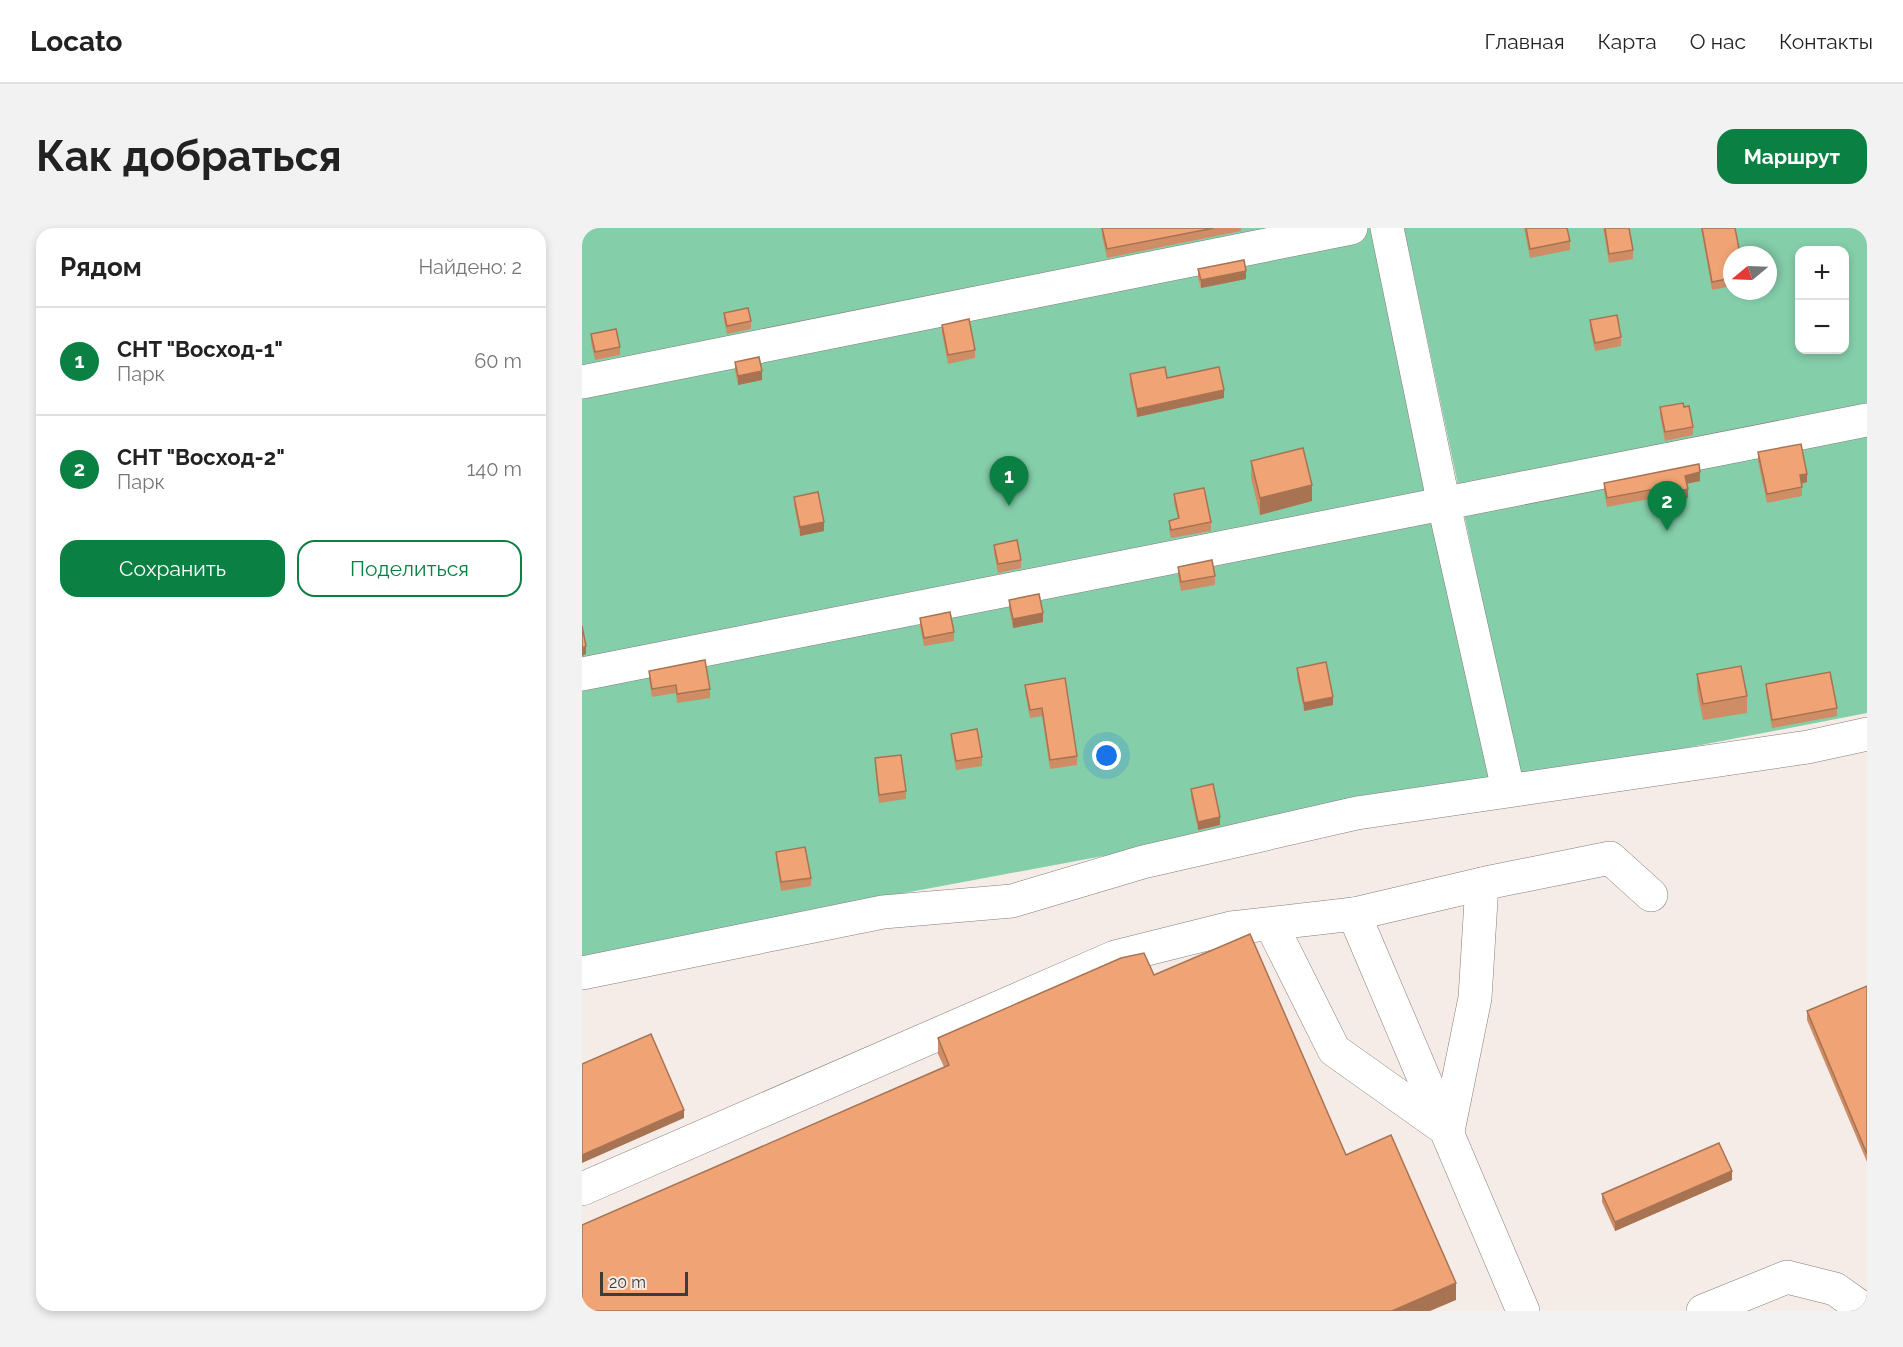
<!DOCTYPE html>
<html lang="ru">
<meta charset="utf-8">
<style>
:root{--surface:#fff;--page:#f2f2f2;--text:#222;--muted:#767676;--line:#e0e0e0;--accent:#0b8043}
body{margin:0;font-family:Raleway,sans-serif;background:var(--page);color:var(--text)}
.controls{position:absolute;right:18px;top:18px;display:grid;overflow:hidden;border-radius:12px;box-shadow:0 3px 9px #0003}
.controls button{width:54px;height:54px;display:grid;place-items:center;padding:0;border:0;border-bottom:2px solid var(--line);background:var(--surface);color:var(--text);font:30px sans-serif}
.compass{position:absolute;left:1141px;top:18px;width:54px;height:54px;border-radius:50%;background:var(--surface);box-shadow:0 3px 9px #0003;rotate:251deg}
.scale{position:absolute;left:18px;bottom:15px;width:88px;box-sizing:border-box;padding-left:6px;border:3px solid #3f3b39;border-top:0;font-size:16px;line-height:21px;white-space:nowrap;color:#3f3b39;-webkit-text-stroke:4px #f5ece7;paint-order:stroke}
.you{position:absolute;left:525px;top:528px;width:21px;height:21px;margin:-15px;border:4px solid #fff;border-radius:50%;background:#1a73e8;box-shadow:0 0 0 9px #1a73e833}
.badge{display:grid;place-items:center;width:39px;height:39px;border-radius:50%;background:var(--accent);color:#fff;font-size:20px;font-weight:700}
.pin{position:absolute;translate:-50% -50px;filter:drop-shadow(0 2px 3px #0008)}
.pin::after{content:'';position:absolute;top:32px;width:21px;height:18px;background:inherit;clip-path:polygon(0 0,100% 0,50% 100%)}
.list{margin:0;padding:0;list-style:none}
h2{display:flex;justify-content:space-between;align-items:center;height:78px;margin:0;padding:0 24px;font-size:26px}
h2 small{font-size:20px;font-weight:400;color:var(--muted)}
.list li{display:grid;grid-template-columns:39px 1fr auto;gap:18px;align-items:center;box-sizing:border-box;height:108px;padding:0 24px;border-top:2px solid var(--line)}
.list b{display:block;font-size:22px;white-space:nowrap}
.list p{margin:0;font-size:20px;white-space:nowrap;color:var(--muted)}
.list em{font-size:20px;font-style:normal;color:var(--muted)}
.actions{display:flex;gap:12px;padding:18px 24px}
.actions a{flex:1;padding:14px 0;border:2px solid var(--accent);border-radius:18px;text-align:center;font-size:21px;color:var(--accent)}
.actions .main{background:var(--accent);color:#fff}
.map{position:relative;flex:none;width:1285px;height:1083px;overflow:hidden;border-radius:18px}
header{display:flex;align-items:center;gap:36px;box-sizing:border-box;height:84px;padding:0 30px;background:var(--surface);border-bottom:2px solid var(--line)}
header strong{font-size:28px}
nav{display:flex;gap:33px;margin-inline-start:auto;font-size:21px}
.intro{display:flex;align-items:center;justify-content:space-between;box-sizing:border-box;height:144px;padding:0 36px}
h1{margin:0;font-size:42px}
.button{padding:15px 27px;border-radius:18px;background:var(--accent);color:#fff;font-size:21px;font-weight:700}
main{display:flex;gap:36px;padding:0 36px}
aside{flex:1;background:var(--surface);border-radius:18px;box-shadow:0 3px 9px #0003}
.map>svg:first-child{display:block}
</style>
<header>
<strong>Locato</strong>
<nav><a>Главная</a><a>Карта</a><a>О нас</a><a>Контакты</a></nav>
</header>
<div class="intro"><h1>Как добраться</h1><a class="button">Маршрут</a></div>
<main>
<aside>
<h2>Рядом<small>Найдено: 2</small></h2>
<ul class="list">
<li><span class="badge">1</span><div><b>СНТ &quot;Восход-1&quot;</b><p>Парк</p></div><em>60 m</em></li>
<li><span class="badge">2</span><div><b>СНТ &quot;Восход-2&quot;</b><p>Парк</p></div><em>140 m</em></li>
</ul>
<div class="actions"><a class="main">Сохранить</a><a>Поделиться</a></div>
</aside>
<div class="map">
<svg width="1285" height="1083" viewBox="0 0 1285 1083">
<rect width="100%" height="100%" fill="#f5ece7"/>
<!-- green -->
<g fill="#85ceaa" fill-rule="evenodd">
<polygon points="0,0 793,0 913,555 285,672 0,732"/>
<path d="M822 0H1285V485L938 552ZM1218 22H1262V122H1218ZM1150 27H1186V63H1150Z"/>
</g>
<g fill="none" stroke-linecap="round" stroke-linejoin="round">
<!-- minor casing -->
<g stroke="#847c78" stroke-width="34">
<g id="minor">
<polyline points="805,0 862,277 926,561"/>
<polyline points="0,154 769,0"/>
<polyline points="0,446 1285,192"/>
<polyline points="772,686 904,655 1028,630 1069,667"/>
<polyline points="689,696 752,822 866,903 893,770 900,656"/>
<polyline points="0,745 301,684 430,673 561,634 775,585 1226,519 1285,506"/>
<polyline points="0,961 533,729 649,700 772,686 941,1083"/>
<polyline points="1121,1083 1205,1049 1253,1061 1284,1083"/>
</g>
</g>
<!-- minor -->
<use href="#minor" stroke="#fff" stroke-width="33"/>
</g>
<!-- wall -->
<g fill="#ce8d65">
<polygon points="520,0 659,0 659,3 525,30 520,8"/>
<polygon points="942,0 985,0 988,13 988,22 948,30"/>
<polygon points="1021,0 1047,0 1051,22 1051,31 1027,35"/>
<polygon points="1119,0 1153,0 1158,27 1150,27 1150,58 1130,62"/>
<polygon points="616,41 664,51 619,60 616,50"/>
<polygon points="142,85 169,93 169,101 145,106 142,93"/>
<polygon points="1008,92 1039,109 1039,118 1013,123 1008,100"/>
<polygon points="360,97 393,122 393,130 366,136 360,105"/>
<polygon points="9,106 38,119 38,127 13,132 9,114"/>
<polygon points="153,134 180,152 156,157 153,143"/>
<polygon points="548,146 585,150 642,170 555,189 548,155"/>
<polygon points="1078,179 1102,179 1111,199 1111,207 1083,213 1078,187"/>
<polygon points="1176,224 1225,254 1220,256 1220,268 1185,275 1176,233"/>
<polygon points="669,233 730,273 678,287 669,250"/>
<polygon points="1118,253 1105,256 1106,270 1080,275 1078,269 1025,279 1022,263 1022,255"/>
<polygon points="592,266 629,294 629,303 589,310 587,302 587,293 596,290 592,275"/>
<polygon points="212,269 242,303 218,308 212,277"/>
<polygon points="412,317 439,332 439,340 416,345 412,325"/>
<polygon points="596,339 633,348 633,357 599,363 596,347"/>
<polygon points="427,372 461,394 431,400 427,381"/>
<polygon points="338,390 372,404 372,413 342,418 338,398"/>
<polygon points="715,440 751,477 722,483 715,449"/>
<polygon points="67,443 128,461 128,470 95,475 94,465 70,469 67,452"/>
<polygon points="1115,446 1165,468 1165,485 1121,492 1115,462"/>
<polygon points="1184,456 1255,480 1255,488 1190,500 1184,464"/>
<polygon points="443,457 495,528 495,537 468,541 460,488 448,490 443,465"/>
<polygon points="369,506 400,529 400,538 374,542 369,514"/>
<polygon points="293,530 324,563 324,571 297,575 293,539"/>
<polygon points="609,561 638,597 616,602 609,569"/>
<polygon points="194,624 229,650 229,658 199,663 194,632"/>
<polygon points="572,747 764,927 874,1072 362,839 356,826 356,810"/>
<polygon points="1285,758 1285,934 1225,792 1225,783"/>
<polygon points="1150,952 1033,1003 1020,974 1020,966"/>
</g>
<!-- shaded-wall -->
<g fill="#a87352">
<polygon points="664,43 664,51 619,60 619,52"/>
<polygon points="180,143 180,152 156,157 156,148"/>
<polygon points="642,162 642,170 555,189 555,181"/>
<polygon points="1118,244 1118,253 1103,256 1103,248"/>
<polygon points="1225,246 1225,254 1218,256 1218,247"/>
<polygon points="730,257 730,273 678,287 678,270"/>
<polygon points="1106,261 1106,270 1080,275 1080,267"/>
<polygon points="242,294 242,303 218,308 218,299"/>
<polygon points="461,385 461,394 431,400 431,391"/>
<polygon points="4,418 4,426 0,428 0,420"/>
<polygon points="751,469 751,477 722,483 722,475"/>
<polygon points="638,589 638,597 616,602 616,594"/>
<polygon points="102,882 102,890 0,935 0,927"/>
<polygon points="1150,943 1150,952 1033,1003 1033,994"/>
<polygon points="874,1055 874,1072 848,1083 810,1083"/>
</g>
<!-- building -->
<g fill="#f0a475" stroke="#a87352" stroke-width="1.5">
<polygon points="520,0 632,0 525,21"/>
<polygon points="944,0 985,0 988,13 948,21"/>
<polygon points="1023,0 1047,0 1051,22 1027,26"/>
<polygon points="1120,0 1153,0 1158,26 1150,27 1150,50 1130,54"/>
<polygon points="662,32 664,43 619,52 616,41"/>
<polygon points="166,80 169,93 145,98 142,85"/>
<polygon points="1035,87 1039,109 1013,115 1008,92"/>
<polygon points="387,91 393,122 366,127 360,97"/>
<polygon points="34,101 38,119 13,124 9,106"/>
<polygon points="177,129 180,143 156,148 153,134"/>
<polygon points="583,139 585,150 637,139 642,162 555,181 548,146"/>
<polygon points="1101,175 1102,179 1107,178 1111,199 1083,204 1078,179"/>
<polygon points="1219,216 1225,246 1218,247 1220,259 1185,266 1176,224"/>
<polygon points="721,220 730,257 678,270 669,233"/>
<polygon points="1117,236 1118,244 1103,248 1106,261 1080,267 1078,260 1025,270 1022,255"/>
<polygon points="622,260 629,294 589,302 587,293 597,290 592,266"/>
<polygon points="236,264 242,294 218,299 212,269"/>
<polygon points="435,312 439,332 416,336 412,317"/>
<polygon points="630,332 633,348 599,354 596,339"/>
<polygon points="457,366 461,385 431,391 427,372"/>
<polygon points="368,384 372,404 342,410 338,390"/>
<polygon points="0,398 4,418 0,420"/>
<polygon points="123,432 128,461 95,466 94,457 70,461 67,443"/>
<polygon points="744,434 751,469 722,475 715,440"/>
<polygon points="1159,438 1165,468 1121,476 1115,446"/>
<polygon points="1248,444 1255,480 1190,492 1184,456"/>
<polygon points="483,450 495,528 468,532 460,480 448,482 443,457"/>
<polygon points="395,501 400,529 374,533 369,506"/>
<polygon points="319,527 324,563 297,567 293,530"/>
<polygon points="631,556 638,589 616,594 609,561"/>
<polygon points="223,619 229,650 199,654 194,624"/>
<polygon points="668,706 764,927 809,907 874,1055 810,1083 0,1083 0,997 367,837 356,810 539,730 562,725 572,747"/>
<polygon points="1285,758 1285,926 1225,783"/>
<polygon points="69,806 102,882 0,927 0,836"/>
<polygon points="1137,915 1150,943 1033,994 1020,966"/>
</g>
</svg>
<div class="controls">
<button>+</button>
<button>−</button>
</div>
<svg class="compass" viewBox="-18 -18 36 36"><path d="M0-13l5 13h-10z" fill="#e53935"/><path d="M0 13l5-13h-10z" fill="#767676"/></svg>
<div class="scale">20 m</div>
<div class="you"></div>
<div class="pin badge" style="left:427px;top:278px">1</div>
<div class="pin badge" style="left:1085px;top:303px">2</div>
</div>
</main>
